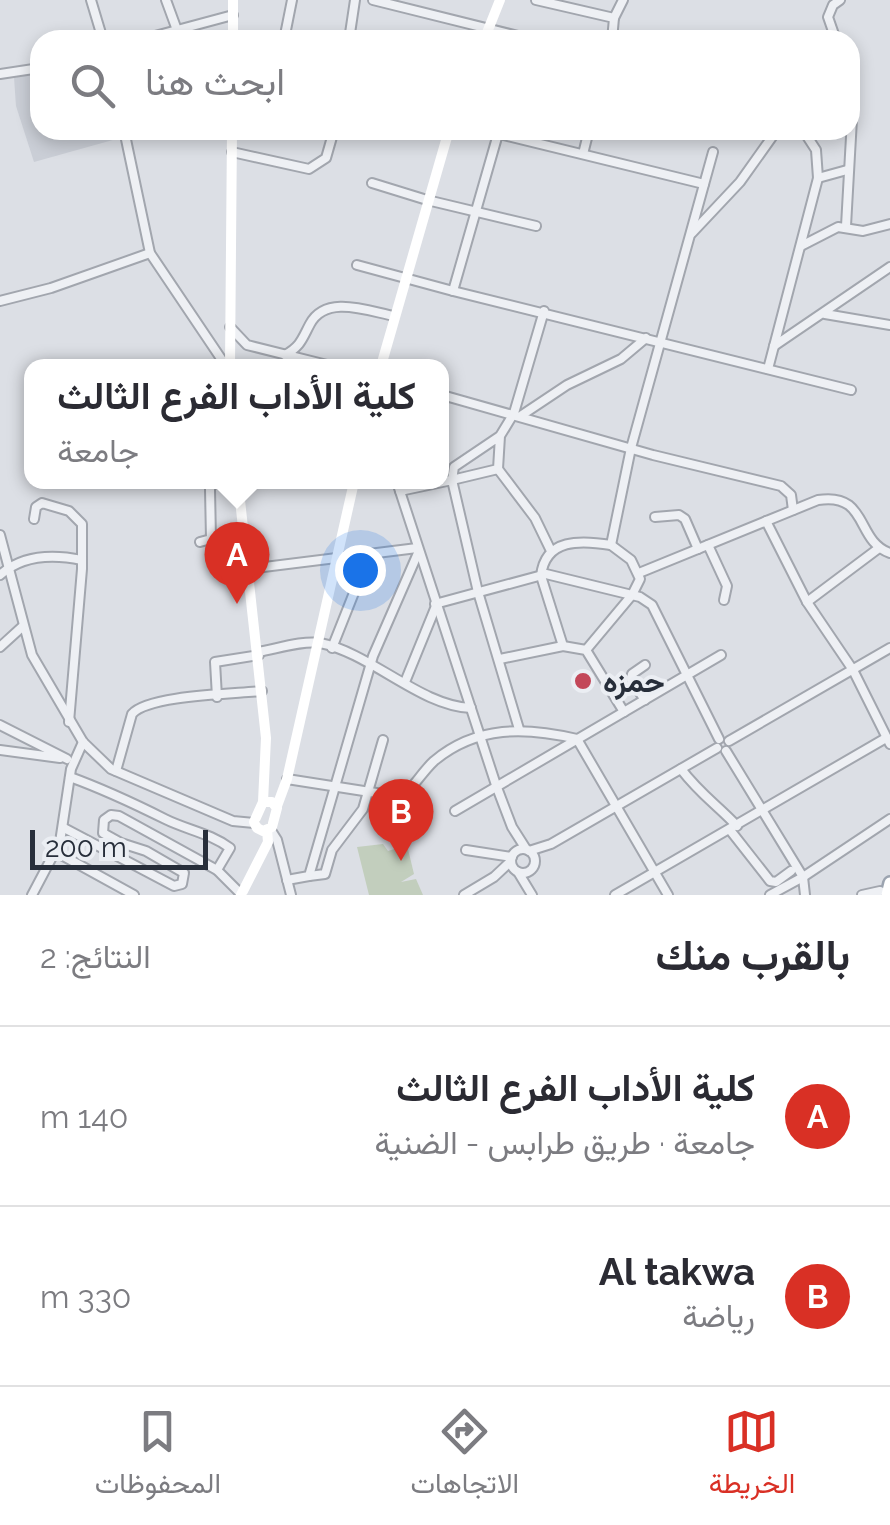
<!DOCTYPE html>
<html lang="ar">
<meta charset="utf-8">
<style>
:root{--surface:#fff;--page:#f7f7f7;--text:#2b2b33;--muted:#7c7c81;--line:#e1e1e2;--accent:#d93025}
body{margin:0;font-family:Raleway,Vazirmatn,sans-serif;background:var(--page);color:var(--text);direction:rtl}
.scale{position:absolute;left:30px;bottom:25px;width:178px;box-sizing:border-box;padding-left:10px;border:5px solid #272e3a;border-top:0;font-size:28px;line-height:35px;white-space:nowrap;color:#272e3a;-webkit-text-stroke:8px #ebeef3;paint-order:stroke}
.you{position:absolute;left:360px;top:570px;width:35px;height:35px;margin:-25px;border:8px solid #fff;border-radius:50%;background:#1a73e8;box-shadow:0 0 0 15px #1a73e833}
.badge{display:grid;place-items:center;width:65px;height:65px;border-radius:50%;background:var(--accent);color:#fff;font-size:32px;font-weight:700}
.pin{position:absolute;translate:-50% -82px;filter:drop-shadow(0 2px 5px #0008)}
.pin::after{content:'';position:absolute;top:52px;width:35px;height:30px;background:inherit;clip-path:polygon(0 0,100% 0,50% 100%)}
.popup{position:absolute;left:24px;top:359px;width:425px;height:130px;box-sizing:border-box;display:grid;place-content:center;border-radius:20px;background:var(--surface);filter:drop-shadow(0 2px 8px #0005);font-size:32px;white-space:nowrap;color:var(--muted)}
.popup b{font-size:38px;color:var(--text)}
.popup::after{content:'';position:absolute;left:50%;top:100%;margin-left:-20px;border:20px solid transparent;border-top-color:var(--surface)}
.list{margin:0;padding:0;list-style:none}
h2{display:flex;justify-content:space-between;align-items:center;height:130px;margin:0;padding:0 40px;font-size:42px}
h2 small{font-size:32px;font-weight:400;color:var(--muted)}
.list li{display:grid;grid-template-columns:65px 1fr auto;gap:30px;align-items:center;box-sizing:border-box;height:180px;padding:0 40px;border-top:2px solid var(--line)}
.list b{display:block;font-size:38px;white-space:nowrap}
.list p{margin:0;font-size:32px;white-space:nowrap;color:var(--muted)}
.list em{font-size:32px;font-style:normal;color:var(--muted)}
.icon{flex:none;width:55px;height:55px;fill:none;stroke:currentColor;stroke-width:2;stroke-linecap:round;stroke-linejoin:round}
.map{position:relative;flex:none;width:890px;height:895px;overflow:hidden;direction:ltr}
.search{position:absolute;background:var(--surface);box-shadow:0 5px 15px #0003;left:30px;right:30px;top:30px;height:110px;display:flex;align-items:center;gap:25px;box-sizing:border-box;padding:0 35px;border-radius:30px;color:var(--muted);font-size:38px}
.sheet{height:490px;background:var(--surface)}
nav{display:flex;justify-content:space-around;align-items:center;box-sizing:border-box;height:140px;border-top:2px solid var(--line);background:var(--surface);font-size:28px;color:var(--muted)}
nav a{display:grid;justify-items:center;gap:5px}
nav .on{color:var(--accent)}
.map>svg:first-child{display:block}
</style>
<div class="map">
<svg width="890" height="895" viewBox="0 0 890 895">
<rect width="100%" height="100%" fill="#dcdfe5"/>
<!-- built -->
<polygon fill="#caced6" points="40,72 40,130 118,130 120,138 34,162 16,106 14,78"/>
<!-- green -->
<polygon fill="#c2cebd" points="383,844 388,851 407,845 414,874 401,882 416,879 423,895 369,895 357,847"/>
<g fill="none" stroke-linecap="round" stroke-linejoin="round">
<!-- minor casing -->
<g stroke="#a2a6ae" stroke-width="12">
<g id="minor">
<polyline points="91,0 103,40"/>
<polyline points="166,0 177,30"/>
<polyline points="373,0 534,40"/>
<polyline points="536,0 614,18 612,40"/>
<polyline points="614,18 623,0"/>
<polyline points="140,40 233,15"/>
<polyline points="284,40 292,0"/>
<polyline points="349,40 355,0"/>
<polyline points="836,40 828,17 833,5 840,0"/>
<polyline points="0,74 40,68"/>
<polyline points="124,130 150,253 226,366"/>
<polyline points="483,130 704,184"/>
<polyline points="232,152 309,169 326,158 334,130"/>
<polyline points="583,154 589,130"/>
<polyline points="818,178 847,170"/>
<polyline points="372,183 427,200 536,226"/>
<polyline points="846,226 853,101 850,82"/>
<polyline points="692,233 740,182 777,130"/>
<polyline points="801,246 838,227 863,231 890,224"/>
<polyline points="357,265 453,291 851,390"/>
<polyline points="453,291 498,134"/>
<polyline points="0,301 51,288 150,253"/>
<polyline points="825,314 890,325"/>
<polyline points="230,327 247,345 331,366"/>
<polyline points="774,346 890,267"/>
<path d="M285 355C301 346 302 339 310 324 326 294 368 311 394 316"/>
<polyline points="768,369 818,178 816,150 803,130"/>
<polyline points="442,395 653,455 781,486 791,495 793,510"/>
<polyline points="522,415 567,385 621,359 646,338"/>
<polyline points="500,436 498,469 452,480 454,467 500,436 514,413 544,311"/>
<polyline points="498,469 535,518 551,551"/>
<polyline points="397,482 496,785 512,827 526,849"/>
<polyline points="400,491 452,480 478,592 519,729"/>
<polyline points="655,517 679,515 685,519 698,549"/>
<polyline points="34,519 36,507 42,503 69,511 82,524 82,569 69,722"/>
<polyline points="766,521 807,602 853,670 890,744"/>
<polyline points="0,535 32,655 83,742 111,769 233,821 254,823"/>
<polyline points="200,542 211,539 210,489 213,482"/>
<polyline points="708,545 727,586 724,600"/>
<polyline points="248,569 417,548"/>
<path d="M639 573 818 500C869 492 855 541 890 553"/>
<path d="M0 575C23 554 53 554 82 560"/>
<polyline points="807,602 879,548"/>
<polyline points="435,604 546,574 640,597 652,605 719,739"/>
<path d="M563 646 541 576C545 538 581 540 611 545L631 448 713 152"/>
<polyline points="0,647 22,627"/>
<polyline points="332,648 369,555"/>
<polyline points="586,650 632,595 640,579 631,560 611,545"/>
<path d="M258 652C276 649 303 640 320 643 371 653 420 706 471 708"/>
<polyline points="500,659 563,646 586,650 624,712"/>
<polyline points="405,682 436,606"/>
<polyline points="217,697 215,662 259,655"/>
<polyline points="645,700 631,680 632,674 645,665"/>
<polyline points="0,725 67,759"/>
<polyline points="729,741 890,648"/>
<polyline points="0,750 60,758"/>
<polyline points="726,751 803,877 805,895"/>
<path d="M681 769C700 794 716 804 737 826"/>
<path d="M116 771 132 714C148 695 234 694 262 691"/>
<path d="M287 779 402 797C414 787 422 772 434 761 477 725 526 727 577 739L668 895"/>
<polyline points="455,811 721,655"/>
<path d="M64 828 174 886 182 884 184 873 146 851 121 843 103 833 104 820 111 815 119 816 217 870 230 848C210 833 187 830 165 819 133 803 103 789 70 777"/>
<polyline points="270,829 277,840 291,895"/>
<polyline points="730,830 770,881 776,882 791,871"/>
<circle cx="523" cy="861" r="12"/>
<polyline points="466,850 512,857"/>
<polyline points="529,851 551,844 717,748"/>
<polyline points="56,852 134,895"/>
<polyline points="217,870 241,894"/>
<polyline points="518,872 532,895"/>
<polyline points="309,876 325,874 332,850 363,809 383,740"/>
<polyline points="287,880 309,876 373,656 418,553"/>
<polyline points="32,895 60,842 71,769 83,742"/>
<polyline points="464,895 494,877 511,861"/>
<polyline points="615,895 886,738"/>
<polyline points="770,895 803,877 890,819"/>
<polyline points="862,895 880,891"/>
</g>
</g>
<!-- primary casing -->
<g stroke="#9ca4b0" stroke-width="16">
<polyline id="primary" points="887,895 890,883"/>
</g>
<!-- minor -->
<use href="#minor" stroke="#eef0f4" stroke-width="8"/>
<!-- secondary -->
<g stroke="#fff" stroke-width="10">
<polyline points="233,40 233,0"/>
<polyline points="484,40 500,0"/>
<polyline points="230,366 232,130"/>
<polyline points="381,366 449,130"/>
<polyline points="238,482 266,738 263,802 254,822 257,828 263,831 272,827 277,808 272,802 263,802"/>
<polyline points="277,806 287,779 354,482"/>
<polyline points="241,895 268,842 267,830"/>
</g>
<!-- primary -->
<use href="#primary" stroke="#fff" stroke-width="11"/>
</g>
<!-- markers -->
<circle fill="#c34759" stroke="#ebeef3" stroke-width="4" cx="583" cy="681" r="10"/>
<g text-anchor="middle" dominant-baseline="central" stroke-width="8" stroke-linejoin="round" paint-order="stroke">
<!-- poi labels -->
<g font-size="30" font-weight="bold" fill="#272e3a" stroke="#ebeef3" text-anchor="start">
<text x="603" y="681">حمزه</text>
</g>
</g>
</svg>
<div class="scale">200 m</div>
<div class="you"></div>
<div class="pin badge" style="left:237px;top:604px">A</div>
<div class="popup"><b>كلية الأداب الفرع الثالث</b>جامعة</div>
<div class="pin badge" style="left:401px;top:861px">B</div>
<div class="search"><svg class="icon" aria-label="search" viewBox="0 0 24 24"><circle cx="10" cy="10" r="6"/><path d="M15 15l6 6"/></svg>ابحث هنا</div>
</div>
<section class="sheet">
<h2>بالقرب منك<small>النتائج: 2</small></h2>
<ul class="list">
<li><span class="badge">A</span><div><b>كلية الأداب الفرع الثالث</b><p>جامعة · طريق طرابس - الضنية</p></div><em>140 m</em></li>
<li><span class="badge">B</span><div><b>Al takwa</b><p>رياضة</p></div><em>330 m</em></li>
</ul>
</section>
<nav>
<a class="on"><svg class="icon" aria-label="map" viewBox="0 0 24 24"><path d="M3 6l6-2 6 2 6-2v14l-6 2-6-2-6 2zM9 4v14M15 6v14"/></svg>الخريطة</a>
<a><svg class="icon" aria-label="directions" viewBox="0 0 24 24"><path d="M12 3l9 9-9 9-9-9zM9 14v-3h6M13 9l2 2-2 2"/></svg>الاتجاهات</a>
<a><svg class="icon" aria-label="saved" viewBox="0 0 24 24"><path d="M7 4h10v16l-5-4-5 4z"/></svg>المحفوظات</a>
</nav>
